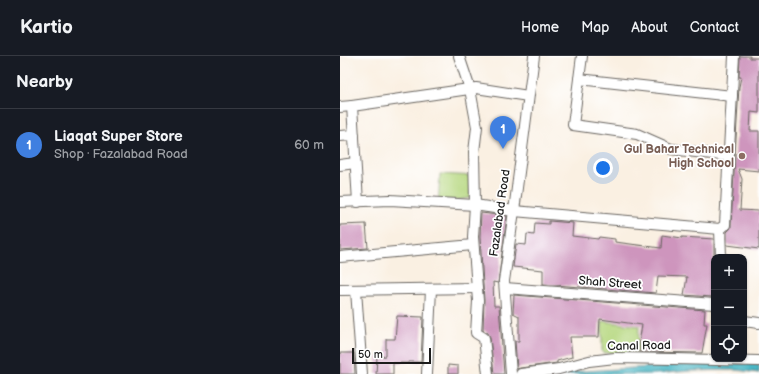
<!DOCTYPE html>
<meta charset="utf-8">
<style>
:root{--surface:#171b24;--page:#20242c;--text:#f1f3f6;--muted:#9ea1a6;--line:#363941;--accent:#d690ce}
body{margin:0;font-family:"Balsamiq Sans",sans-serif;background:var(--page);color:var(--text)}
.controls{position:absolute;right:12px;bottom:12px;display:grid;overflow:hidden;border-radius:8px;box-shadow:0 1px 3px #0004}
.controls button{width:36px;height:36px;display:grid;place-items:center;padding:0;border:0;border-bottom:1px solid var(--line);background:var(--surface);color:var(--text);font:20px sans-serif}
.scale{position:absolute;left:12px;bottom:10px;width:79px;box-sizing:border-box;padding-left:4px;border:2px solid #1c1c1c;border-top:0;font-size:11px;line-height:14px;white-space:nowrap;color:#1c1c1c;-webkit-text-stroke:3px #fff;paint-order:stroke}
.you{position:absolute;left:263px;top:112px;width:14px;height:14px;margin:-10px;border:3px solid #fff;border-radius:50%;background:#1a73e8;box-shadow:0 0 0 6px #1a73e833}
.badge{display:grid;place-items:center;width:26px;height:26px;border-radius:50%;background:var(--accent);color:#fff;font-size:13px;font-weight:700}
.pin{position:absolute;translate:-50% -33px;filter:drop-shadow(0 1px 2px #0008)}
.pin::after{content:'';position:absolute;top:21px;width:14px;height:12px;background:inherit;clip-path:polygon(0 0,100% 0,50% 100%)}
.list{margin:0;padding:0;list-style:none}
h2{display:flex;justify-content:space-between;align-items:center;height:52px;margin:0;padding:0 16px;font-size:17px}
h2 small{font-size:13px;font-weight:400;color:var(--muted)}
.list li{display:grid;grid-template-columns:26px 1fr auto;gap:12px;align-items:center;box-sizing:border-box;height:72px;padding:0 16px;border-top:1px solid var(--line)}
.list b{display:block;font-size:15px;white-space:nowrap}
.list p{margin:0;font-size:13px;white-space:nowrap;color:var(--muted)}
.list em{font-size:13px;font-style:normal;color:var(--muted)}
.icon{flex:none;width:22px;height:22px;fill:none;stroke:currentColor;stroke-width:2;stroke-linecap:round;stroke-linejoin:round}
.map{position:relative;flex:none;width:419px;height:318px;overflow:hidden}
header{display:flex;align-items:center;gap:24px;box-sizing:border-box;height:56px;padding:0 20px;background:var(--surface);border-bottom:1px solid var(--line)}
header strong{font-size:19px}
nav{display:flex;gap:22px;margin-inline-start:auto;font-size:14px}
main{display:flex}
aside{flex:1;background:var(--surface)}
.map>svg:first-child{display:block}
</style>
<header>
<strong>Kartio</strong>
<nav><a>Home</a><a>Map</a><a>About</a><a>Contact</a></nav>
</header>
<main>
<aside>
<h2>Nearby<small></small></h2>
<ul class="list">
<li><span class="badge" style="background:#3f7fe0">1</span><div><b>Liaqat Super Store</b><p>Shop · Fazalabad Road</p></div><em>60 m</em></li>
</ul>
</aside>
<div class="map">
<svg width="419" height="318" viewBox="0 0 419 318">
<rect width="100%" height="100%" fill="#fff"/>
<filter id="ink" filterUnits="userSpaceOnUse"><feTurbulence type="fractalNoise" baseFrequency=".025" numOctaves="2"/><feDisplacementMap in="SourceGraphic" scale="8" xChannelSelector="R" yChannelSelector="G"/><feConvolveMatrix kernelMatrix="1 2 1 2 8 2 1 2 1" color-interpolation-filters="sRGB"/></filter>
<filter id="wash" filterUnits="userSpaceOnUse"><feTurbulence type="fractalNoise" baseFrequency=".012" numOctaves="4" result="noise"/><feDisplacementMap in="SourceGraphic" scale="16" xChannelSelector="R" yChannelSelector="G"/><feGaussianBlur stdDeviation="0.9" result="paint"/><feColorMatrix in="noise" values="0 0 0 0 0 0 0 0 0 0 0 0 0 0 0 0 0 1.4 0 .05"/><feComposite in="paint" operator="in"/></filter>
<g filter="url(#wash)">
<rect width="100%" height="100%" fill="#faf0e2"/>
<!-- green -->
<g fill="#b5d77e" stroke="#687a4d">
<polygon points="100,118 135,120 130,142 98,147"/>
<polygon points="262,265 299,270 298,296 263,297 262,295"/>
</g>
<!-- water -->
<polygon fill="#49b6c4" stroke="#326970" points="373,307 419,308 419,317 396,314 349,315 314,318 198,318"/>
<g id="blocks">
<!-- building -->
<g fill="#ce95bd">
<polygon points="400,0 410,0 410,2 419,2 419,57 411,56 410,75 419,75 419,115 398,113 402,123 400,154 419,155 419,193 387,189 387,176 391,172 391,169 399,31 401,21 399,21"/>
<polygon points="141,157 167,160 158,227 153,226 154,250 159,250 164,318 154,318 150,281 148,277 143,274 144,244 140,181"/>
<polygon points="209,165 233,167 232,180 258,183 259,181 275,183 275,186 321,192 322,179 342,182 342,181 374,183 374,228 372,241 344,239 347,221 318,220 316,237 203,228 203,214 173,211 176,188 186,189 187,178 194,179 195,167 209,168"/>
<polygon points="26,168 28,192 0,194 0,169"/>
<polygon points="174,239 365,254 364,268 367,268 362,297 299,296 299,287 302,269 260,263 259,281 230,281 232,301 217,305 217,307 180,312 177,313 175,285 179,285 179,260 173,257"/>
<polygon points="57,260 83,261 81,306 68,306 68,307 53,307 53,318 36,318 37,301 46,300 46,283 55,283"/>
<polygon points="0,297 14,297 15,318 0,318"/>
<polygon points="108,309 118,310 118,318 108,318"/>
</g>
</g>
</g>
<g filter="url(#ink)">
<use href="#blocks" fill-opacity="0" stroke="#6a6661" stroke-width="1"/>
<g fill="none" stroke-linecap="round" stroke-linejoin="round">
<!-- minor casing -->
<g stroke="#6a6661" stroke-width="12">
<g id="minor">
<polyline points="119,0 130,33 137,71 134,96 135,149 133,181 138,245 136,277 144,282 148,318"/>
<polyline points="242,0 233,69 297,78 331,93 389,100"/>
<polyline points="239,23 392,40"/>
<polyline points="0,51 12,50"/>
<polyline points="0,80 14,79"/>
<polyline points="0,109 15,107"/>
<polyline points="0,146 50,144 135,149 174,155 380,173"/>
<polyline points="18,146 12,50 136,32 188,40"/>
<polyline points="0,201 133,189"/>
<polyline points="381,201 380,173 385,169 394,0"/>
<polyline points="165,232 374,248"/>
<polyline points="0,234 137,232"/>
<polyline points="16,234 22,318"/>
<polyline points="404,265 419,267"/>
<polyline points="87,318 91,233"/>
<polyline points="171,318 164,225 174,155 194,0"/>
<polyline points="181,318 219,313 249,305 275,302 334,303 419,305"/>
</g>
</g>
<!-- minor -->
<use href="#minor" stroke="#fff" stroke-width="10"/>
</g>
</g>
<!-- markers -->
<circle fill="#8d6e63" stroke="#fff" stroke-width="1.5" cx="402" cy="100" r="4"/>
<g text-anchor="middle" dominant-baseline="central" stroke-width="3.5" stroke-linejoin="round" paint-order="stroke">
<!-- education labels -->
<g font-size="12" font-weight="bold" fill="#785e54" stroke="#fff" text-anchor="end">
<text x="394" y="93">Gul Bahar Technical<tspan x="394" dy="14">High School</tspan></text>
</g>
<!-- street labels -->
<g font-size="12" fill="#1c1c1c" stroke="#fff">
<text transform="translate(160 157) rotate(-82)">Fazalabad Road</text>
<text transform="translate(270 227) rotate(4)">Shah Street</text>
<text transform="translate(299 290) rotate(-1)">Canal Road</text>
</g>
</g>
</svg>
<div class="controls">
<button>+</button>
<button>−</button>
<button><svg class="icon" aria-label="locate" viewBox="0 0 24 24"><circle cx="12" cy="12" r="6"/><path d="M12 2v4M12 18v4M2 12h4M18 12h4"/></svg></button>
</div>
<div class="scale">50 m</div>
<div class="you"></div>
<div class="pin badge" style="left:163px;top:93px;background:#3f7fe0">1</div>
</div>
</main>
